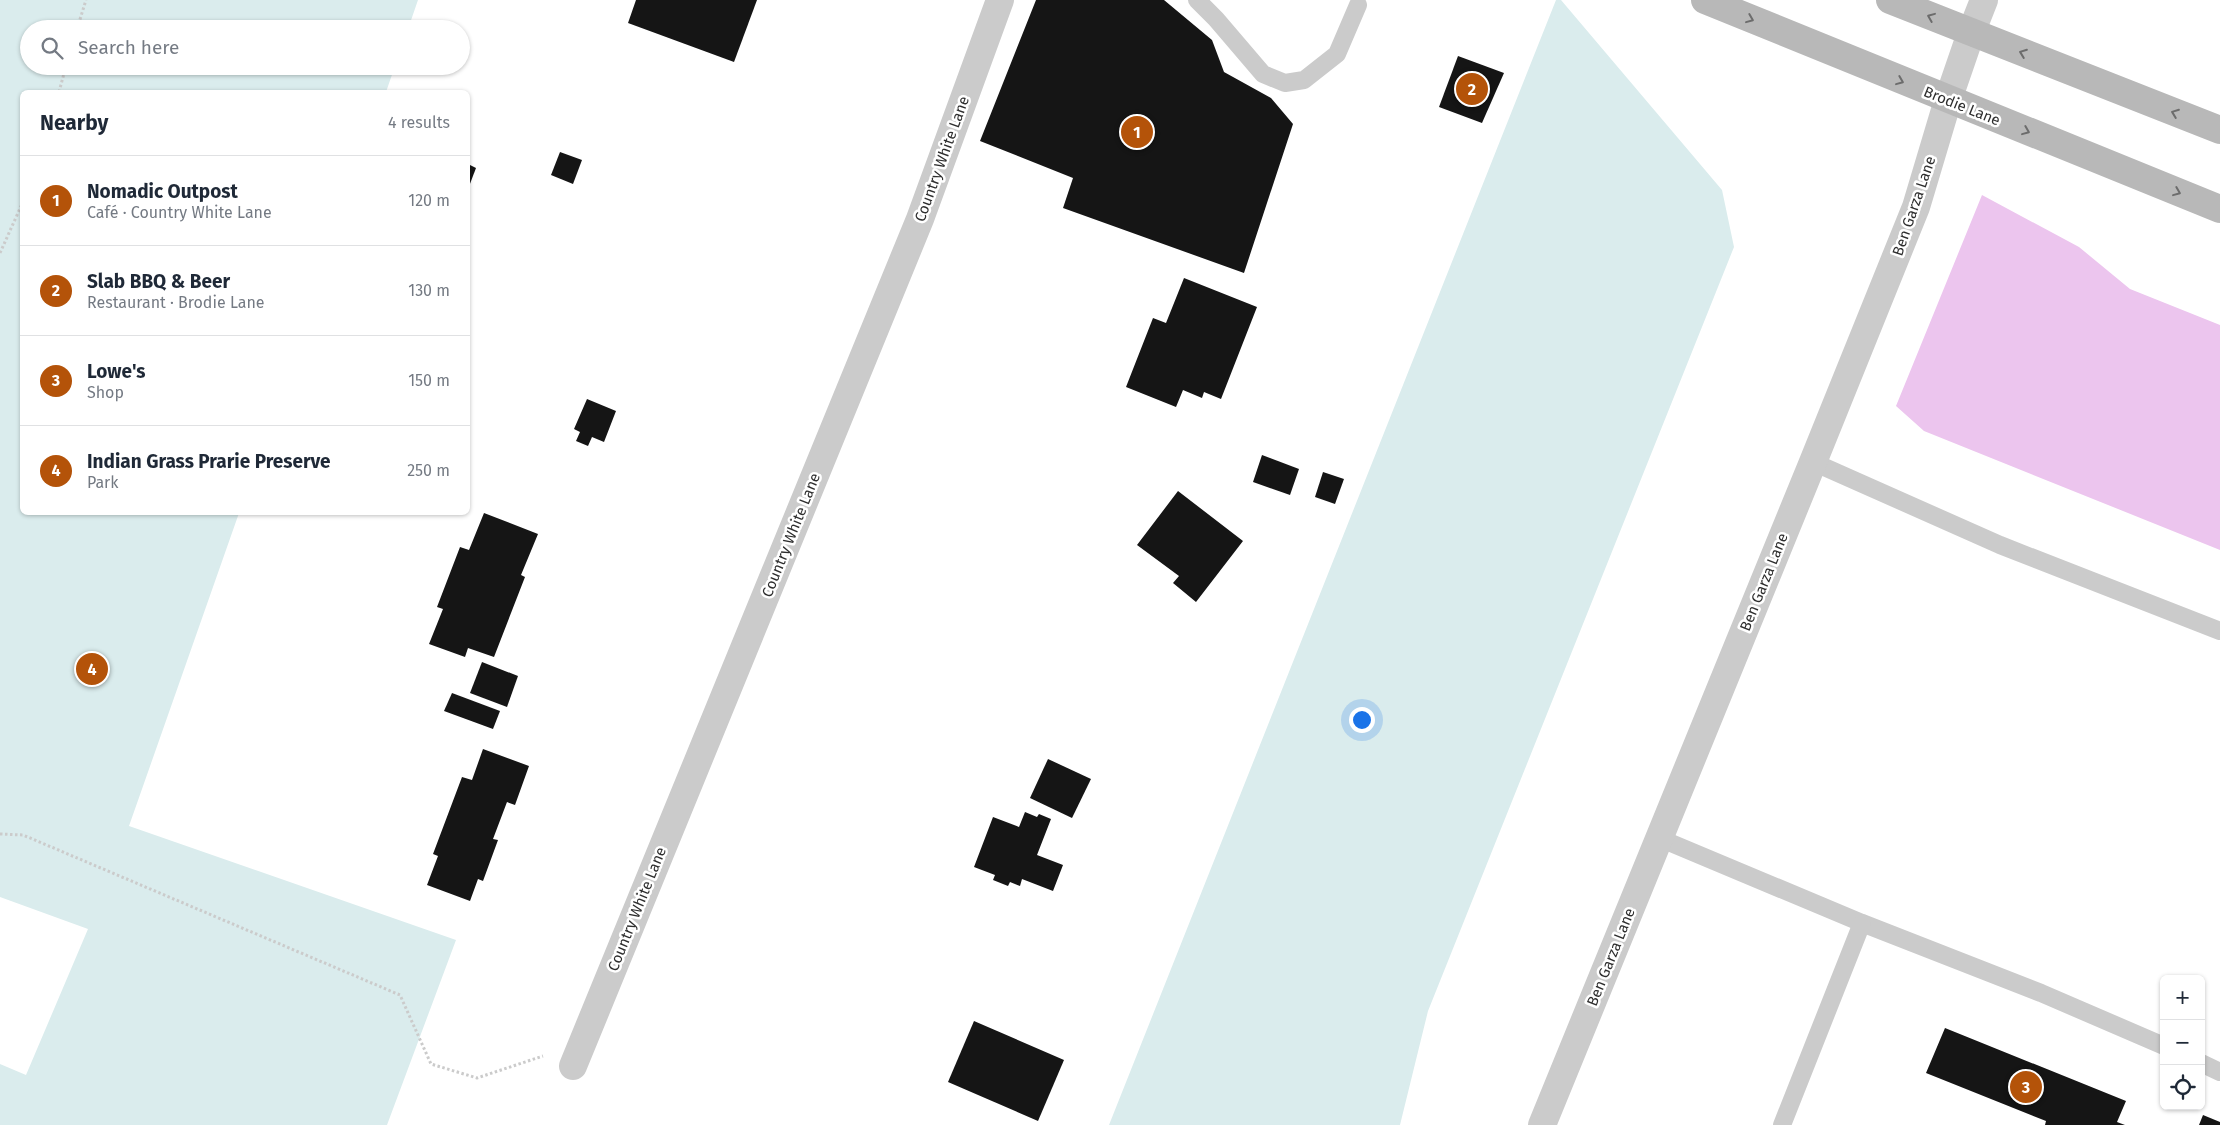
<!DOCTYPE html>
<meta charset="utf-8">
<style>
:root{--surface:#fff;--page:#f6f6f7;--text:#1f2937;--muted:#747a83;--line:#e0e1e3;--accent:#b45309}
body{margin:0;font-family:"Fira Sans",sans-serif;background:var(--page);color:var(--text)}
.controls{position:absolute;right:15px;bottom:15px;display:grid;overflow:hidden;border-radius:8px;box-shadow:0 1px 4px #0004}
.controls button{width:45px;height:45px;display:grid;place-items:center;padding:0;border:0;border-bottom:1px solid var(--line);background:var(--surface);color:var(--text);font:25px sans-serif}
.you{position:absolute;left:1361px;top:719px;width:18px;height:18px;margin:-12px;border:4px solid #fff;border-radius:50%;background:#1a73e8;box-shadow:0 0 0 8px #1a73e833}
.badge{display:grid;place-items:center;width:32px;height:32px;border-radius:50%;background:var(--accent);color:#fff;font-size:16px;font-weight:700}
.pin{position:absolute;translate:-50% -50%;border:2px solid #fff;box-shadow:0 1px 5px #0006}
.list{margin:0;padding:0;list-style:none}
h2{display:flex;justify-content:space-between;align-items:center;height:65px;margin:0;padding:0 20px;font-size:21px}
h2 small{font-size:16px;font-weight:400;color:var(--muted)}
.list li{display:grid;grid-template-columns:32px 1fr auto;gap:15px;align-items:center;box-sizing:border-box;height:90px;padding:0 20px;border-top:1px solid var(--line)}
.list b{display:block;font-size:19px;white-space:nowrap}
.list p{margin:0;font-size:16px;white-space:nowrap;color:var(--muted)}
.list em{font-size:16px;font-style:normal;color:var(--muted)}
.icon{flex:none;width:28px;height:28px;fill:none;stroke:currentColor;stroke-width:2;stroke-linecap:round;stroke-linejoin:round}
.map{position:relative;flex:none;width:2220px;height:1125px;overflow:hidden}
.search{position:absolute;background:var(--surface);box-shadow:0 1px 4px #0004;left:20px;top:20px;width:450px;height:55px;display:flex;align-items:center;gap:12px;box-sizing:border-box;padding:0 18px;border-radius:28px;color:var(--muted);font-size:19px}
.panel{position:absolute;background:var(--surface);box-shadow:0 1px 4px #0004;left:20px;top:90px;width:450px;height:425px;border-radius:8px}
.map>svg:first-child{display:block}
</style>
<div class="map">
<svg width="2220" height="1125" viewBox="0 0 2220 1125">
<rect width="100%" height="100%" fill="#fff"/>
<!-- green -->
<g fill="#daeced">
<polygon points="0,0 418,0 408,29 29,29 29,66 395,66 386,92 22,92 22,512 239,513 129,826 456,940 387,1125 0,1125 0,1064 26,1075 88,929 0,897"/>
<polygon points="1556,0 1561,0 1722,190 1734,247 1428,1011 1400,1125 1109,1125"/>
</g>
<!-- water -->
<polygon fill="#ecc5ee" points="1982,195 2079,247 2130,289 2220,325 2220,550 1924,431 1896,406"/>
<!-- building -->
<g fill="#151515">
<polygon points="636,0 757,0 734,62 628,23"/>
<polygon points="1036,0 1164,0 1212,40 1224,72 1271,98 1293,124 1244,273 1063,208 1073,178 980,141"/>
<polygon points="1458,56 1504,73 1482,123 1439,107"/>
<polygon points="560,152 582,160 573,184 551,175"/>
<polygon points="468,164 476,168 468,189"/>
<polygon points="1184,278 1257,307 1221,399 1204,392 1202,398 1183,390 1176,407 1126,387 1153,318 1166,323"/>
<polygon points="587,399 616,411 604,442 592,437 588,446 576,441 580,432 574,429"/>
<polygon points="1262,455 1299,469 1290,495 1253,482"/>
<polygon points="1323,472 1344,479 1335,504 1315,497"/>
<polygon points="1178,491 1243,541 1196,602 1173,583 1179,576 1137,545"/>
<polygon points="484,513 538,534 521,575 525,577 494,657 468,648 465,657 429,644 443,609 437,607 460,547 469,550"/>
<polygon points="482,662 518,676 507,707 470,693"/>
<polygon points="452,693 500,711 493,729 444,711"/>
<polygon points="483,749 529,766 515,805 507,802 493,839 498,840 483,881 478,879 470,901 427,885 438,856 433,854 462,777 472,780"/>
<polygon points="1048,759 1091,779 1072,818 1030,798"/>
<polygon points="1025,812 1037,817 1039,814 1051,819 1037,855 1063,865 1053,891 1022,879 1020,886 1010,882 1008,886 993,880 995,875 974,867 993,817 1019,827"/>
<polygon points="974,1021 1064,1060 1038,1121 948,1082"/>
<polygon points="1945,1028 2126,1101 2117,1122 2125,1125 2045,1125 2046,1121 1926,1073"/>
<polygon points="2203,1115 2220,1122 2220,1125 2199,1125"/>
</g>
<g fill="none" stroke-linecap="round" stroke-linejoin="round">
<!-- path -->
<g stroke="#cbcbcb" stroke-width="3" stroke-dasharray="2.5 2.5" stroke-linecap="butt">
<polyline points="77,29 86,0"/>
<polyline points="59,92 66,66"/>
<polyline points="0,253 22,204"/>
<polyline points="0,834 23,835 400,995 431,1064 477,1078 543,1056"/>
</g>
<!-- service -->
<g stroke="#cbcbcb" stroke-width="18">
<polyline points="1197,0 1216,19 1263,74 1285,83 1304,80 1337,54 1358,5"/>
<polyline points="1813,462 2000,545 2220,631"/>
<polyline points="1659,838 1862,923 2041,993 2164,1046"/>
<polyline points="2201,1063 2220,1072"/>
<polyline points="1782,1125 1862,923"/>
</g>
<!-- minor -->
<g stroke="#cbcbcb" stroke-width="28">
<polyline points="1971,33 1984,0"/>
<polyline points="573,1066 920,219 1000,0"/>
</g>
<!-- tertiary -->
<polyline stroke="#cbcbcb" stroke-width="28" points="1542,1125 1813,462 1916,207 1948,100 1971,33"/>
<!-- secondary -->
<g stroke="#b8b8b8" stroke-width="28">
<polyline points="1705,0 2220,209"/>
<polyline points="1890,0 2220,130"/>
</g>
</g>
<!-- one-way arrows -->
<defs><path id="oneway-chevron" d="M-2-3.5L2.5 0L-2 3.5" fill="none" stroke-width="1.6" stroke-linecap="round" stroke-linejoin="round" transform="scale(1.25)"/></defs>
<g stroke="#6c6c6c">
<use href="#oneway-chevron" transform="translate(1931 17) rotate(-158)"/>
<use href="#oneway-chevron" transform="translate(1750 19) rotate(22)"/>
<use href="#oneway-chevron" transform="translate(2023 53) rotate(-159)"/>
<use href="#oneway-chevron" transform="translate(1900 81) rotate(22)"/>
<use href="#oneway-chevron" transform="translate(2175 113) rotate(-159)"/>
<use href="#oneway-chevron" transform="translate(2026 131) rotate(22)"/>
<use href="#oneway-chevron" transform="translate(2177 192) rotate(22)"/>
</g>
<g text-anchor="middle" dominant-baseline="central" stroke-width="5" stroke-linejoin="round" paint-order="stroke">
<!-- street labels -->
<g font-size="15" fill="#2e2e2e" stroke="#fff">
<text transform="translate(1962 106) rotate(22)">Brodie Lane</text>
<text transform="translate(942 159) rotate(-70)">Country White Lane</text>
<text transform="translate(1914 206) rotate(-71)">Ben Garza Lane</text>
<text transform="translate(791 535) rotate(-68)">Country White Lane</text>
<text transform="translate(1764 582) rotate(-68)">Ben Garza Lane</text>
<text transform="translate(637 909) rotate(-68)">Country White Lane</text>
<text transform="translate(1611 957) rotate(-68)">Ben Garza Lane</text>
</g>
</g>
</svg>
<div class="controls">
<button>+</button>
<button>−</button>
<button><svg class="icon" aria-label="locate" viewBox="0 0 24 24"><circle cx="12" cy="12" r="6"/><path d="M12 2v4M12 18v4M2 12h4M18 12h4"/></svg></button>
</div>
<div class="you"></div>
<div class="pin badge" style="left:1137px;top:132px">1</div>
<div class="pin badge" style="left:1472px;top:89px">2</div>
<div class="pin badge" style="left:2026px;top:1087px">3</div>
<div class="pin badge" style="left:92px;top:669px">4</div>
<div class="search"><svg class="icon" aria-label="search" viewBox="0 0 24 24"><circle cx="10" cy="10" r="6"/><path d="M15 15l6 6"/></svg>Search here</div>
<section class="panel">
<h2>Nearby<small>4 results</small></h2>
<ul class="list">
<li><span class="badge">1</span><div><b>Nomadic Outpost</b><p>Café · Country White Lane</p></div><em>120 m</em></li>
<li><span class="badge">2</span><div><b>Slab BBQ &amp; Beer</b><p>Restaurant · Brodie Lane</p></div><em>130 m</em></li>
<li><span class="badge">3</span><div><b>Lowe's</b><p>Shop</p></div><em>150 m</em></li>
<li><span class="badge">4</span><div><b>Indian Grass Prarie Preserve</b><p>Park</p></div><em>250 m</em></li>
</ul>
</section>
</div>
